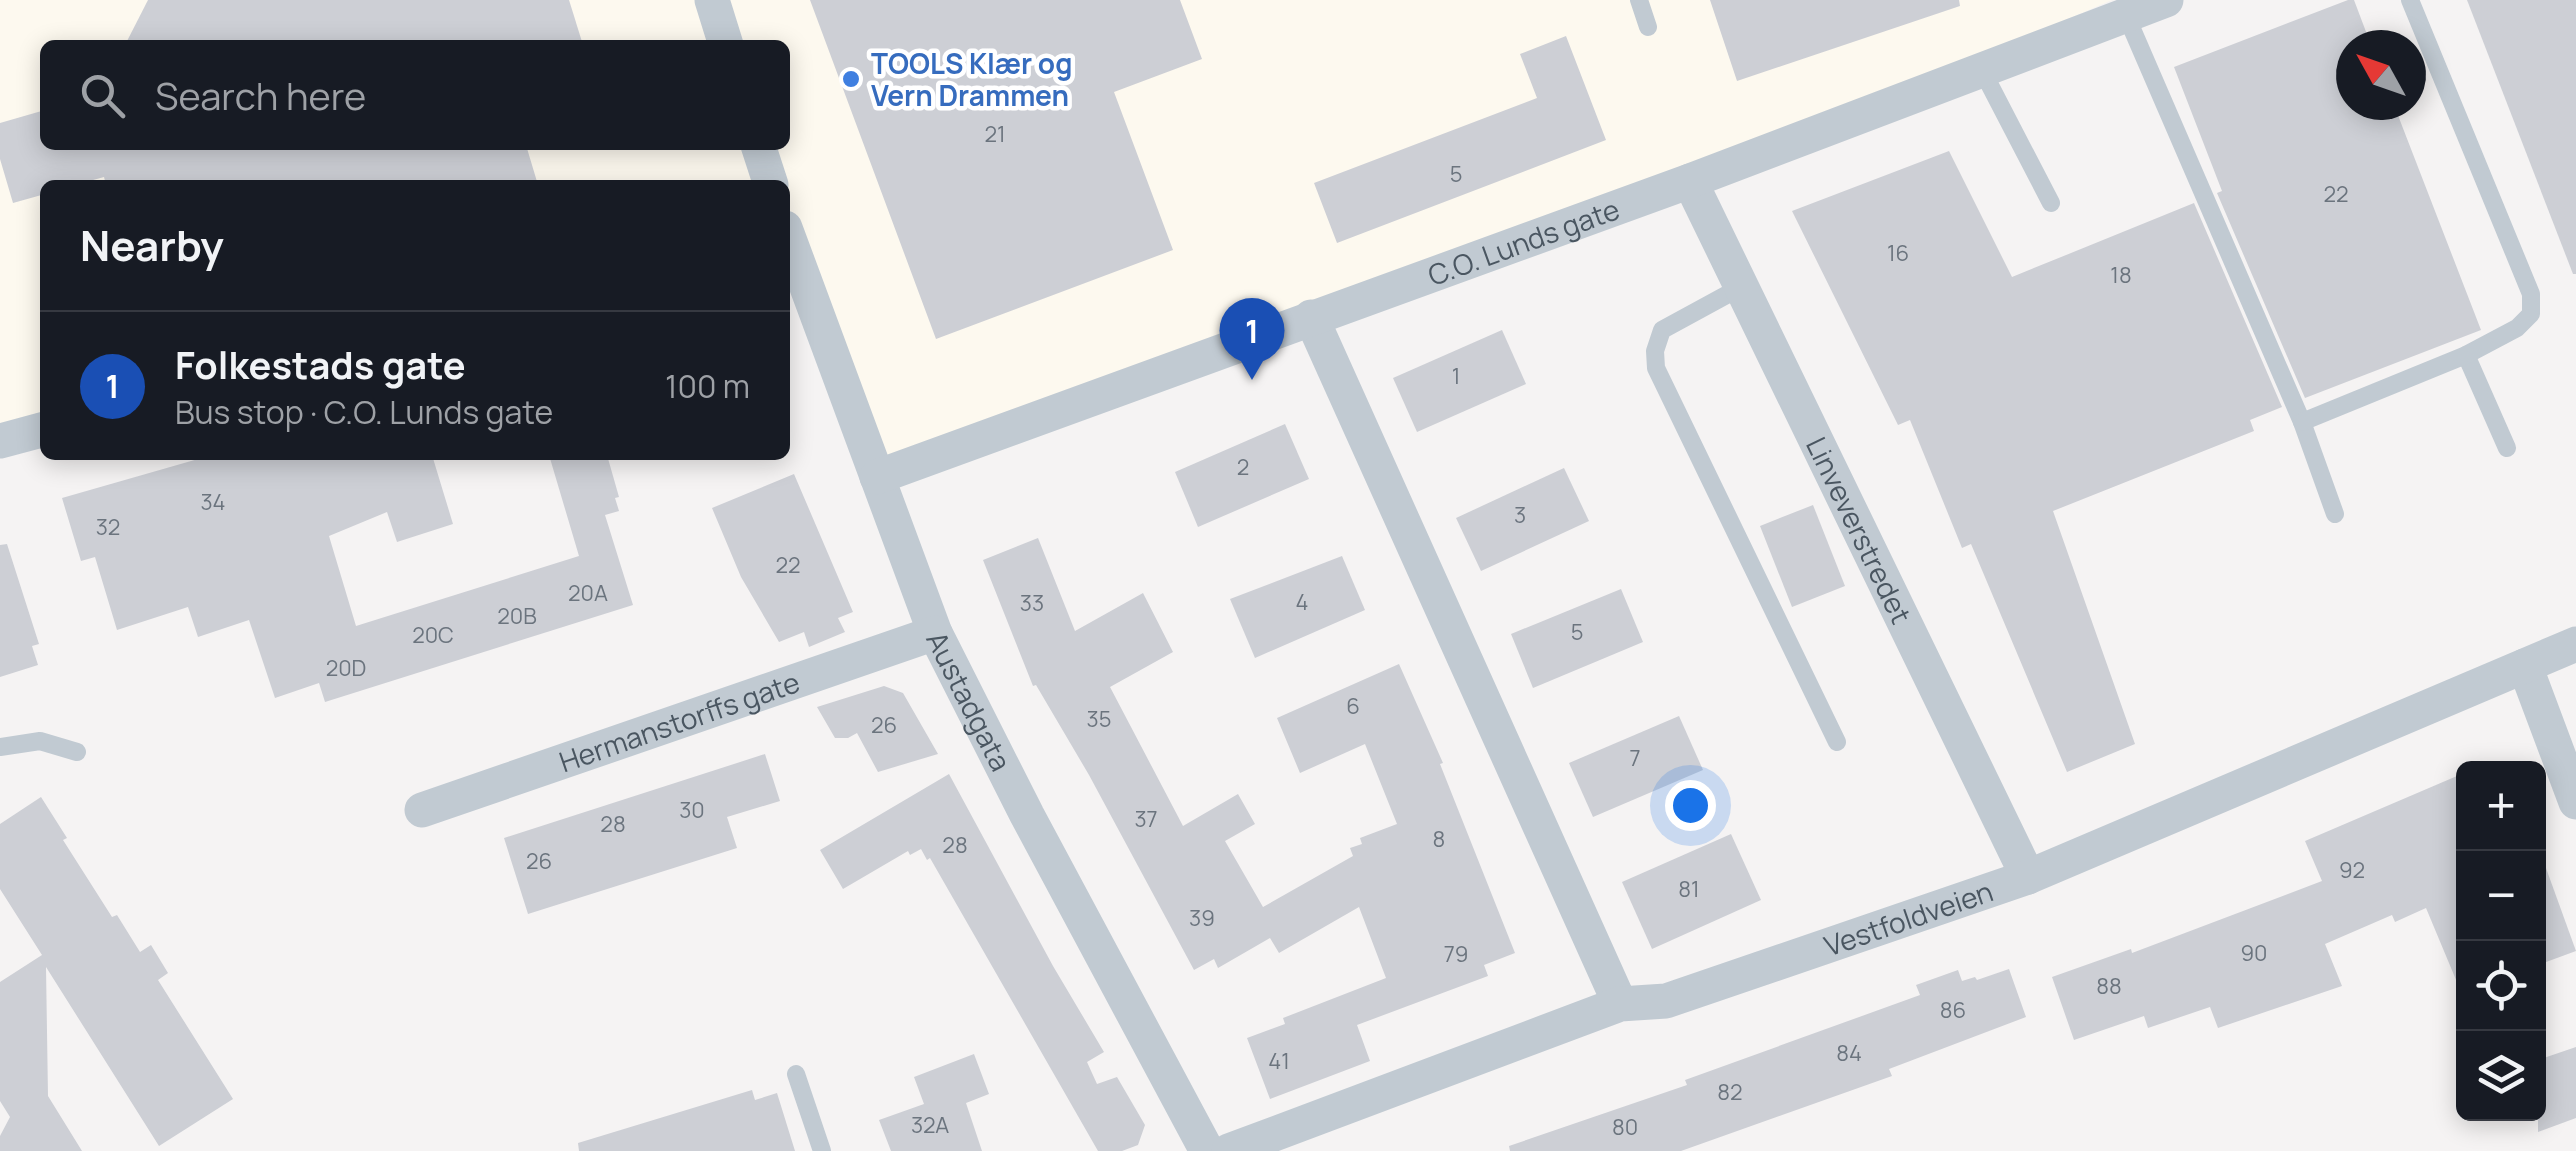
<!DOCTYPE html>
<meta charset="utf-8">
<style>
:root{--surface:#171b24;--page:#20242c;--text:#f1f3f6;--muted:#9ea1a6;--line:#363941;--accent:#db2777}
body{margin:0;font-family:Manrope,sans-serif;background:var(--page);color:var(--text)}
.controls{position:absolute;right:30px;bottom:30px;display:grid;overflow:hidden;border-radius:15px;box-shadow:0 5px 25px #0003}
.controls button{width:90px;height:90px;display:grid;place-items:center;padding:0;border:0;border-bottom:2px solid var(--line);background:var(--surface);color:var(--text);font:50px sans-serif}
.compass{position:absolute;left:2336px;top:30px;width:90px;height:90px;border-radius:50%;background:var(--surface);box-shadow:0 5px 25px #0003;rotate:310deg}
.you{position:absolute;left:1690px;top:805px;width:35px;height:35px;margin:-25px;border:8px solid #fff;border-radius:50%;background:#1a73e8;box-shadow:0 0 0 15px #1a73e833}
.badge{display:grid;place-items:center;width:65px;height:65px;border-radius:50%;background:var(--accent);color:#fff;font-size:32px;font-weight:700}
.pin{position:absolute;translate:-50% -82px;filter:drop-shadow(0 2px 5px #0008)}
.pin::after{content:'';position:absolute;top:52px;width:35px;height:30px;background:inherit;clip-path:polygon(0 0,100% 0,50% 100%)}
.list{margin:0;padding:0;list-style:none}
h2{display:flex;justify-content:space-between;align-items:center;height:130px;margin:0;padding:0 40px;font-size:42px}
h2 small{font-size:32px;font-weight:400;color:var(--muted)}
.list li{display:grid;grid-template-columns:65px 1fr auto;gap:30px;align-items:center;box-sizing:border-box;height:150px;padding:0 40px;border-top:2px solid var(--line)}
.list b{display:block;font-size:38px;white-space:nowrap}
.list p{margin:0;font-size:32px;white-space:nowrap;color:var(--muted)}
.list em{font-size:32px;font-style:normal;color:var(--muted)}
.icon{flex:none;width:55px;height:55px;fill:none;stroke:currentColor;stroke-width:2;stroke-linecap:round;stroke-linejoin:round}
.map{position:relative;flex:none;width:2576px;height:1151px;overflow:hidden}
.search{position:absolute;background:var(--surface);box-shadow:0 5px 25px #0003;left:40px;top:40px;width:750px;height:110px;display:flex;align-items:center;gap:25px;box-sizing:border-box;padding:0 35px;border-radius:15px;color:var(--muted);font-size:38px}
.panel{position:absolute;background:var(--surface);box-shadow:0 5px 25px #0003;left:40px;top:180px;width:750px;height:280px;border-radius:15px}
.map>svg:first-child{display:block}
</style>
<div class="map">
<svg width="2576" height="1151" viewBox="0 0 2576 1151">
<rect width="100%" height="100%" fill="#f5f3f3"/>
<!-- commercial -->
<path fill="#fdf9ef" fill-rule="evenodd" d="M0 0H2112L1690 181 877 477 785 228V185H45V429L0 441ZM45 45H785V145H45Z"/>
<!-- building -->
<g fill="#cdcfd5">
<polygon points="148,0 569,0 583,45 125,45"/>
<polygon points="810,0 1180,0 1202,59 1114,92 1173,250 936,339"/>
<polygon points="1710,0 1959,0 1960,6 1737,81"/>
<polygon points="2348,0 2354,0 2371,45 2351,45 2351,105 2394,105 2481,330 2305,398 2217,193 2222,191 2174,67"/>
<polygon points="2467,0 2576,0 2576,274 2573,274"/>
<polygon points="1566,36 1606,140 1337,243 1314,183 1537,98 1520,54"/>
<polygon points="45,110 45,145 526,145 538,185 106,185 104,177 75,185 45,185 45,194 13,203 0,159 0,123"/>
<polygon points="1949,151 2012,277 2194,203 2282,407 2250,420 2254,431 2053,511 2135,744 2067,772 1971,544 1962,548 1910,420 1898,425 1792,211"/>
<polygon points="1502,330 1526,384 1417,432 1393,378"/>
<polygon points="1285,424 1309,479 1198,527 1175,472"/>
<polygon points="212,455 432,455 453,524 397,542 387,512 329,536 356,626 579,556 549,455 607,455 619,497 615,498 619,511 605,515 633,605 325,702 319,683 275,698 249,620 198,637 188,607 117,630 95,557 81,561 62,498"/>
<polygon points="1564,468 1589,521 1481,571 1456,518"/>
<polygon points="794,474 853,612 838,618 845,632 809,647 804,632 779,642 741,577 712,508"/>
<polygon points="1813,505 1845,586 1792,607 1760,526"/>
<polygon points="1038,538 1075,631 1143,593 1173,652 1110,687 1183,826 1238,794 1255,824 1225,841 1263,907 1353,856 1350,848 1362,844 1360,838 1397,824 1365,744 1300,773 1277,718 1399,664 1443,763 1440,764 1515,953 1484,965 1488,976 1357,1025 1370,1061 1270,1099 1247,1038 1285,1024 1283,1018 1386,978 1359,907 1279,953 1270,938 1218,968 1214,959 1194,970 1089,775 1036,685 1033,686 983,560"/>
<polygon points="7,544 39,644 32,646 38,665 0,677 0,545"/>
<polygon points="1342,556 1365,610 1255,658 1230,599"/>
<polygon points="1621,589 1643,642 1533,688 1511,634"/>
<polygon points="884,686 903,693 938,754 878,772 857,733 848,738 835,738 817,707"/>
<polygon points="1679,716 1703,770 1593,817 1569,763"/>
<polygon points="765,754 780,801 727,817 737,848 528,914 504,838"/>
<polygon points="2464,773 2464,999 2426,908 2395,922 2392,915 2325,944 2342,986 2218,1028 2210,1007 2148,1028 2144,1016 2074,1040 2052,977 2131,949 2132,953 2322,881 2305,841"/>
<polygon points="949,774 1053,966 1104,1052 1087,1062 1097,1084 1117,1077 1145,1125 1138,1145 1122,1151 1098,1151 930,858 927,860 921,849 910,855 908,851 843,889 820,850"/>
<polygon points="41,797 67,838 63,840 112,917 117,915 140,952 151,945 168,973 158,980 233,1099 159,1146 46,967 48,1096 82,1151 0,1151 0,1136 10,1117 0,1101 0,982 42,955 0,889 0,824"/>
<polygon points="1731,834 1761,900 1652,949 1622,882"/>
<polygon points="2542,857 2576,951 2538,965 2538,858"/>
<polygon points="2009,969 2026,1017 1889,1069 1892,1076 1681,1151 1510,1151 1509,1146 1687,1085 1685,1080 1920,995 1916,985 1958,970 1962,981 1975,977 1977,980"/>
<polygon points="2576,1047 2576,1118 2538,1132 2538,1060"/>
<polygon points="974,1054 989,1094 966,1103 982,1151 891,1151 879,1120 924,1104 914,1077"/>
<polygon points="752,1090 755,1100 777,1093 795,1151 579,1151 578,1143"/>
</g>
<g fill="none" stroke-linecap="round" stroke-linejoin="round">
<!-- service -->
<g stroke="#c1cad2" stroke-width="18">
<polyline points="1639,0 1648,27"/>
<polyline points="2126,15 2302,422 2335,514"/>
<polyline points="1982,70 2051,203"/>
<polyline points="1741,287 1662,330 1655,351 1656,368 1837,742"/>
<polyline points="2466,355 2507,448"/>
<polyline points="2302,422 2466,355 2517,328 2531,314 2531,294 2410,0"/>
<polyline points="0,747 40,741 77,752"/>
<polyline points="796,1074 822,1151"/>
</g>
<!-- minor -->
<g stroke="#c1cad2" stroke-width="35">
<polyline points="712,0 726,45"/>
<polyline points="758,145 771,185"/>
<path id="s1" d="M1690 181 2028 877"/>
<path id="s2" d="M785 228 935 633 1027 815 1207 1151"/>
<polyline points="1311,317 1620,1004"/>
<polyline points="0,441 45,429"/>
<path id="s3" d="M877 477 1690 181 2166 0"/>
<polyline points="2525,666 2576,802"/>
<path id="s4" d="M422 810 935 633"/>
<path id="s5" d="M1229 1151 1620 1004 1666 1001 2028 877 2576 644"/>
</g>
</g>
<!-- markers -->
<circle fill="#3f7fe0" stroke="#fff" stroke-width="4" cx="851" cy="79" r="10"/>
<g text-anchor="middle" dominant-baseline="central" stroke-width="9" stroke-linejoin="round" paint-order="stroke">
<!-- number labels -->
<g font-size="22" fill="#6b747e">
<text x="995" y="134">21</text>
<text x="1456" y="174">5</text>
<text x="2336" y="194">22</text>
<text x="1898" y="253">16</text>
<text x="2121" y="275">18</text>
<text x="1456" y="376">1</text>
<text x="1243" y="467">2</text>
<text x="213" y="502">34</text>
<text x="1520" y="515">3</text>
<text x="108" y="527">32</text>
<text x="788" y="565">22</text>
<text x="588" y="593">20A</text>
<text x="1302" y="602">4</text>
<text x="1032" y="603">33</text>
<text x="517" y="616">20B</text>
<text x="1577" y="632">5</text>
<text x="433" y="635">20C</text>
<text x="346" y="668">20D</text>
<text x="1353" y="706">6</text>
<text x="1099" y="719">35</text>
<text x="884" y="725">26</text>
<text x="1635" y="758">7</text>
<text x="692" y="810">30</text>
<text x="1146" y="819">37</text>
<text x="613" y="824">28</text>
<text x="1439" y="839">8</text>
<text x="955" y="845">28</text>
<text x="539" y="861">26</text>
<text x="2352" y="870">92</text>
<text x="1689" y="889">81</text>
<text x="1202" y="918">39</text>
<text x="2254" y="953">90</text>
<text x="1456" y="954">79</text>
<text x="2109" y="986">88</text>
<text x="1953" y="1010">86</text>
<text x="1849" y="1053">84</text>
<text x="1279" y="1061">41</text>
<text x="1730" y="1092">82</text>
<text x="930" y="1125">32A</text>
<text x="1625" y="1127">80</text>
</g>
<!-- shop labels -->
<g font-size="28" font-weight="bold" fill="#366cbe" stroke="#fff" text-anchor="start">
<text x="871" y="63">TOOLS Klær og<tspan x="871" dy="32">Vern Drammen</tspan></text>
</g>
<!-- street labels -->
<g font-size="28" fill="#4a5661" stroke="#fff">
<text stroke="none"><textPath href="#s3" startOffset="688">C.O. Lunds gate</textPath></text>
<text stroke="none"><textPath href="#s1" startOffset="388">Linveverstredet</textPath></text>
<text stroke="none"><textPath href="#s2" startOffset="508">Austadgata</textPath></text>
<text stroke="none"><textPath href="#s4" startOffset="272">Hermanstorffs gate</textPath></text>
<text stroke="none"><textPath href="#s5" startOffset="720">Vestfoldveien</textPath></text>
</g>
</g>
</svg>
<div class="controls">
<button>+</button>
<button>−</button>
<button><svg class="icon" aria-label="locate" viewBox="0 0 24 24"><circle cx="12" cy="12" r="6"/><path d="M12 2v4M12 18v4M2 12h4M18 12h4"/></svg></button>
<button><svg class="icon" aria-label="layers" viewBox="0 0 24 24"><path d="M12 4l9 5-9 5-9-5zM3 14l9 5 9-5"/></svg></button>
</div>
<svg class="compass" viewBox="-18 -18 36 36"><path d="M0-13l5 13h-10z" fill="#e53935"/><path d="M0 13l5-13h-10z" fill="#9ea1a6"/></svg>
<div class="you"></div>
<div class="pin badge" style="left:1252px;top:380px;background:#1a4fb4">1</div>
<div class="search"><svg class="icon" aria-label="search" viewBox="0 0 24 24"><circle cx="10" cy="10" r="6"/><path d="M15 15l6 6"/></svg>Search here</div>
<section class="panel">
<h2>Nearby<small></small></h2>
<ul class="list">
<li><span class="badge" style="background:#1a4fb4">1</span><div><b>Folkestads gate</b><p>Bus stop · C.O. Lunds gate</p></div><em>100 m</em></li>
</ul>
</section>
</div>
